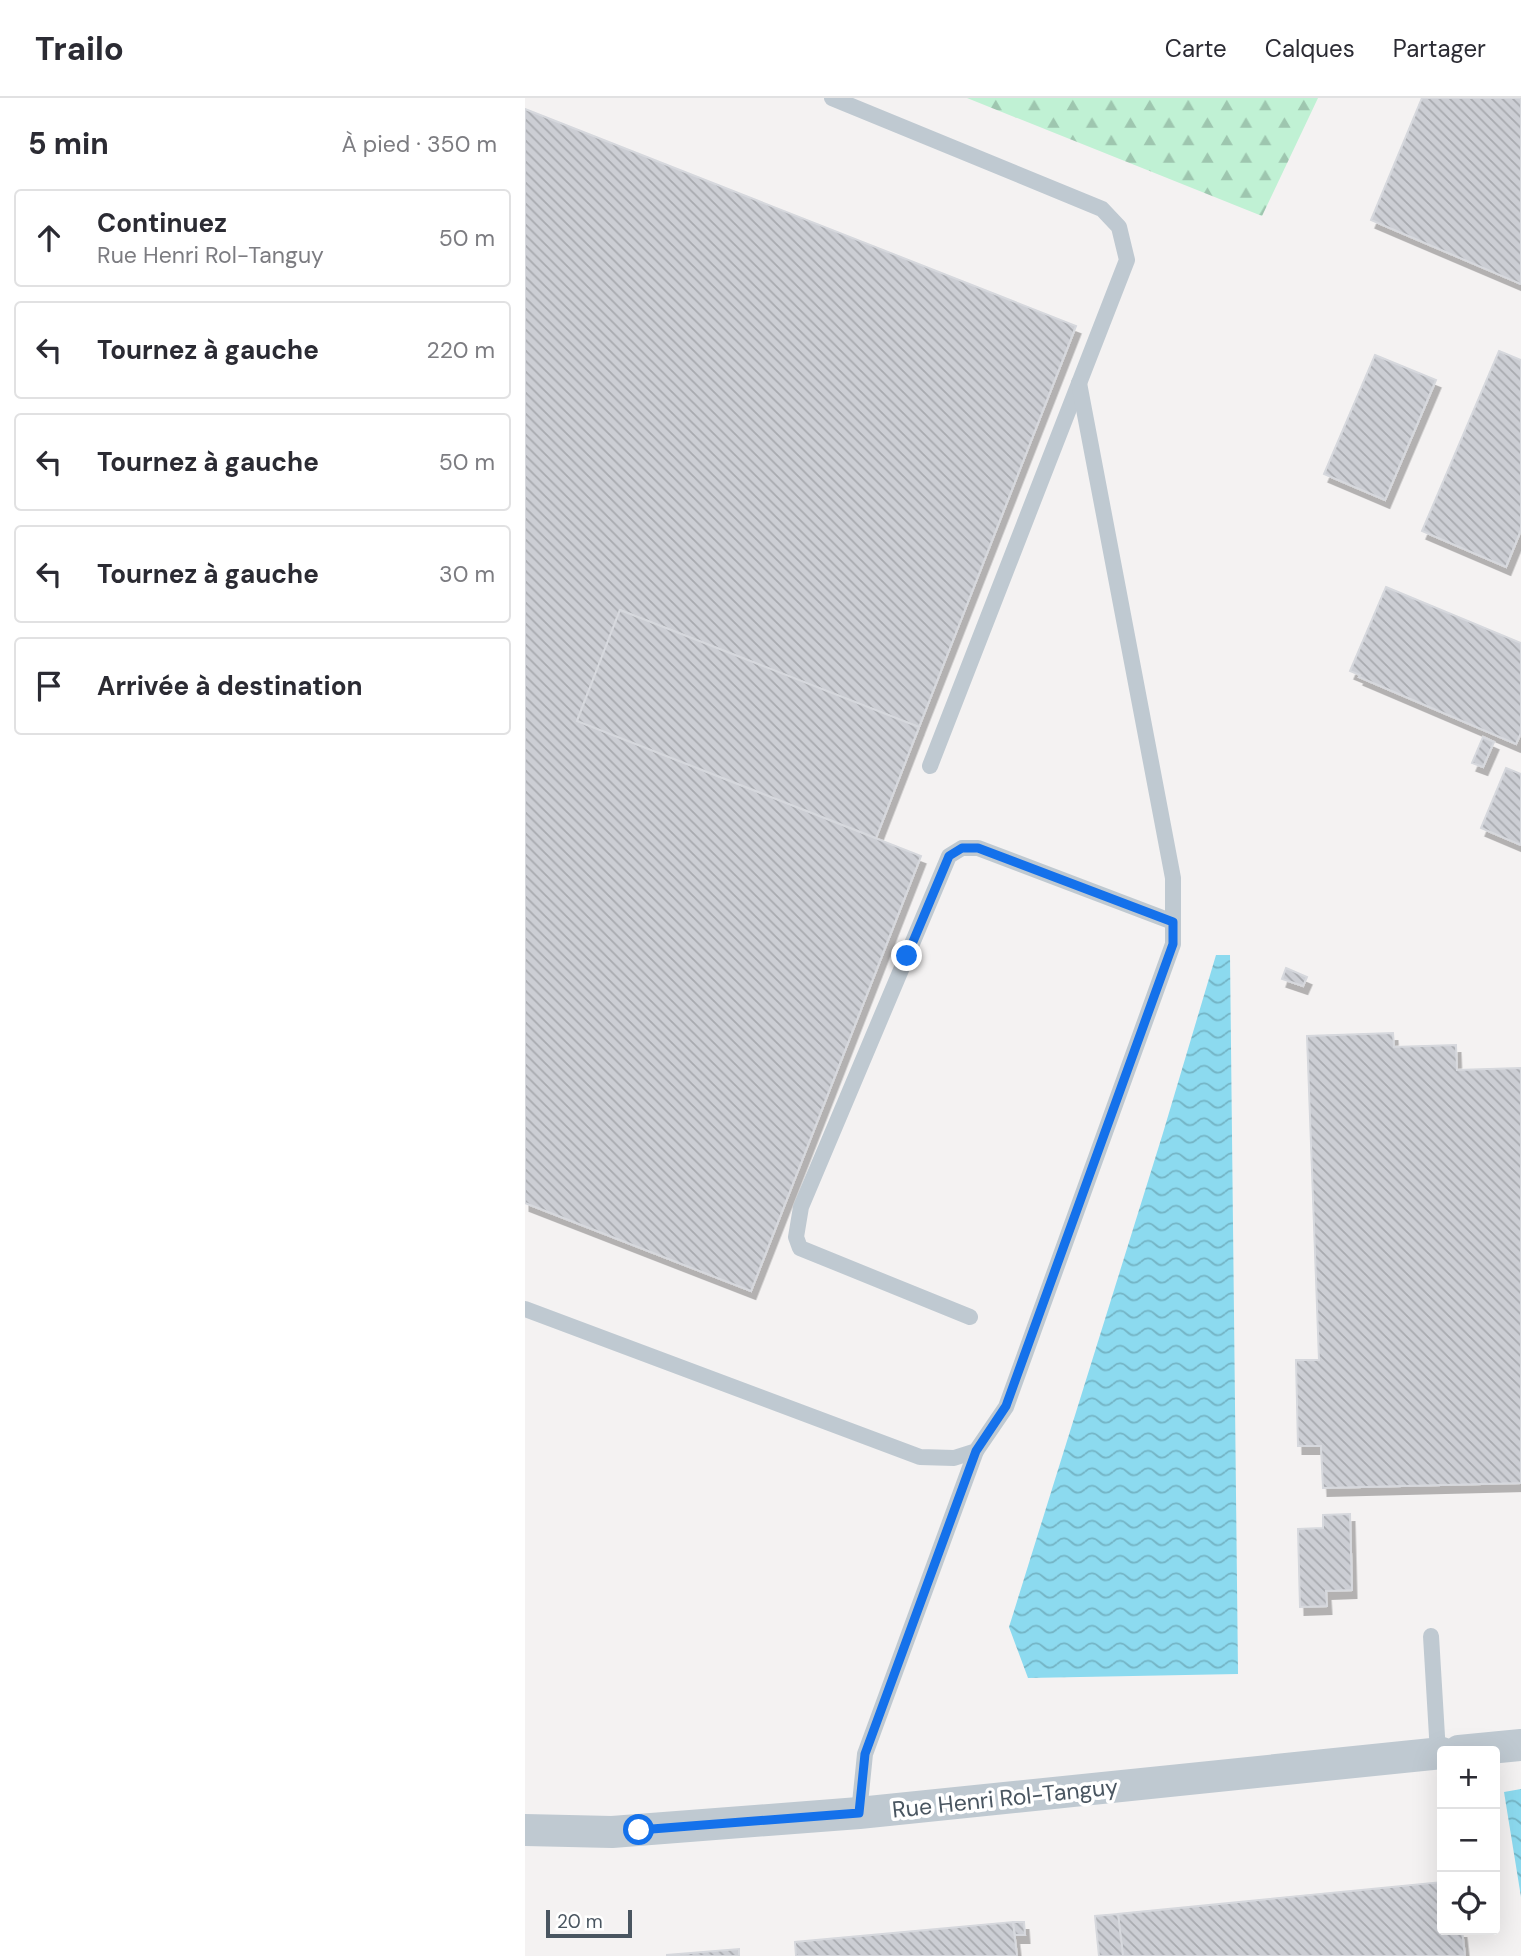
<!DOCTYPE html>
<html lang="fr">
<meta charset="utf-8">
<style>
:root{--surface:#fff;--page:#f2f2f3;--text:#2b2b33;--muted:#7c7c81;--line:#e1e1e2}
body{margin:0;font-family:"DM Sans",sans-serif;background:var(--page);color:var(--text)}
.controls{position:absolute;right:21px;bottom:21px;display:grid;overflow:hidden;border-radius:7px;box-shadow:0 7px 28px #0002}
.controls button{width:63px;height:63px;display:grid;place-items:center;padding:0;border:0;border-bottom:2px solid var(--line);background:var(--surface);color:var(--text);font:35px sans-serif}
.scale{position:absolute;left:21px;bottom:18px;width:86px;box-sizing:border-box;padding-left:7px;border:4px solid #495560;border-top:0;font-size:19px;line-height:24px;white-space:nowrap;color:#495560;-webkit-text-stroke:5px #fff;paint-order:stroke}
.stop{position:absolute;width:21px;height:21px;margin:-16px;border:5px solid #1471eb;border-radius:50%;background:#fff}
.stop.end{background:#1471eb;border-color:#fff;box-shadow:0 2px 7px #0008}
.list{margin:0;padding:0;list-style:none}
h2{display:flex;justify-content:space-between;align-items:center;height:91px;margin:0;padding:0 28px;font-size:30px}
h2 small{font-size:23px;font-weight:400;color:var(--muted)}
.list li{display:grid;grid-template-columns:46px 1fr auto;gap:21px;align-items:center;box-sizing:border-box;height:98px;margin:0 14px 14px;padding:0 14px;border:2px solid var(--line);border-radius:7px}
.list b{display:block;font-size:26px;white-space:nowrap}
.list p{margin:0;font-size:23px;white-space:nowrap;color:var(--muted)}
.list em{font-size:23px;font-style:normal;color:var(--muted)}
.icon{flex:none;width:38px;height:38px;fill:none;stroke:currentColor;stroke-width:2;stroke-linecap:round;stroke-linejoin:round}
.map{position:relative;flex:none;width:996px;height:1858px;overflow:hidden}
header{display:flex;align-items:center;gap:42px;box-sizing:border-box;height:98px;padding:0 35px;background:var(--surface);border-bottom:2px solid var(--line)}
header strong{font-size:33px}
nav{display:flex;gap:38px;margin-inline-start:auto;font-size:24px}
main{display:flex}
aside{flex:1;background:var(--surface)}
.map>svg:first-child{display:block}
</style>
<header>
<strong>Trailo</strong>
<nav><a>Carte</a><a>Calques</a><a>Partager</a></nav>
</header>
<main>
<aside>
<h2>5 min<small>À pied · 350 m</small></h2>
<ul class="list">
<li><svg class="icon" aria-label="ahead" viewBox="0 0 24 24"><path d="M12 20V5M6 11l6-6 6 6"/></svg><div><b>Continuez</b><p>Rue Henri Rol-Tanguy</p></div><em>50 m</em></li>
<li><svg class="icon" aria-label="left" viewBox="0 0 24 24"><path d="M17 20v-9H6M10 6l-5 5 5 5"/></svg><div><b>Tournez à gauche</b></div><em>220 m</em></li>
<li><svg class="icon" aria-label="left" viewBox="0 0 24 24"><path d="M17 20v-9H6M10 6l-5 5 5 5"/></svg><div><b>Tournez à gauche</b></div><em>50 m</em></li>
<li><svg class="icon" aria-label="left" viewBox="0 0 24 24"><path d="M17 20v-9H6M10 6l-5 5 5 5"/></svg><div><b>Tournez à gauche</b></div><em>30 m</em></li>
<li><svg class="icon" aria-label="arrive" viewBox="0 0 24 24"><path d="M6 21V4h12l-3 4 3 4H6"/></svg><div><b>Arrivée à destination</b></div></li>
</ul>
</aside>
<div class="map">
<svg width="996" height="1858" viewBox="0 0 996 1858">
<defs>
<pattern id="forest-firs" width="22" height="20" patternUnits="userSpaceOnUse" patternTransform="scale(1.75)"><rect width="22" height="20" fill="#c0f1d4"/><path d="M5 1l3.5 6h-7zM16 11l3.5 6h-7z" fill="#9ec6af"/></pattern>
<pattern id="water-waves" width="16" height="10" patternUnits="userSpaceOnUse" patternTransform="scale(1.75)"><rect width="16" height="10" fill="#8cdaef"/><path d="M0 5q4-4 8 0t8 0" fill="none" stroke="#74b4c5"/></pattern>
<pattern id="building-back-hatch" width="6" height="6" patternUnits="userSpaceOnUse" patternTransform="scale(1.75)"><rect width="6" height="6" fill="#ccced4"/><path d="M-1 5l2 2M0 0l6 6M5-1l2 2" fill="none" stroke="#a8aaaf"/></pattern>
<filter id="shadow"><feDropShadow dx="4.5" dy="8" stdDeviation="0" flood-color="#0004"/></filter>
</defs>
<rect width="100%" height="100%" fill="#f4f2f2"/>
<!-- forest -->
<polygon fill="url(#forest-firs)" points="442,0 793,0 737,118"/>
<!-- water -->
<g fill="url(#water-waves)">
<polygon points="691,857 705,857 713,1576 503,1580 484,1529 638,1035"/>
<polygon points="996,1691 996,1799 979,1694"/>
</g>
<!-- building -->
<g fill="url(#building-back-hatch)" stroke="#d6d8dd" stroke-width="2" filter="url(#shadow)">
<polygon points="897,0 996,0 996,186 846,122"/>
<polygon points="0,11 551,228 394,629 95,512 52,623 396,758 226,1193 0,1105"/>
<polygon points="974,253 996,262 996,432 981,469 897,433"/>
<polygon points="850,257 911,282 860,402 799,376"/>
<polygon points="861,489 996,545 996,635 991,646 834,579 835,577 825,573"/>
<polygon points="95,512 394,629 351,740 52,623"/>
<polygon points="958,639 969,644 958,669 947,665"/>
<polygon points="981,670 996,676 996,747 956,730"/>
<polygon points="761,870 782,879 778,888 757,881"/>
<polygon points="868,935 869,949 931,947 932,972 996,970 996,1385 798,1390 796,1348 773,1348 771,1262 794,1262 782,938"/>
<polygon points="825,1416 827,1492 801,1493 802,1508 775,1509 773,1431 798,1430 798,1417"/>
<polygon points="917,1784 917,1832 937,1832 940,1858 598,1858 593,1816"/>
<polygon points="593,1816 598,1858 574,1858 570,1818"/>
<polygon points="488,1824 492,1858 271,1858 270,1844"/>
<polygon points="488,1824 499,1824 500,1837 490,1837"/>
<polygon points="214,1851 214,1858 142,1858 142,1857"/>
</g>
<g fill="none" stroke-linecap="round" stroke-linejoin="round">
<!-- lane -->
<g stroke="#bfc9d1" stroke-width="16">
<polyline points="307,0 577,111 594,129 602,162 405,668"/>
<polyline points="0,1211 395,1359 429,1360 451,1353 481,1309 648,846 648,780 554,285"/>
<polyline points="445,1219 275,1150 271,1139 276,1109 424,758 437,750 453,750 648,824"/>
<polyline points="906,1538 913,1655"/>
<polyline points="334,1715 340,1656 451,1353"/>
</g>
<!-- street -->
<g stroke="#bfc9d1" stroke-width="32">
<polyline points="934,1653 996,1647"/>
<polyline points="0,1732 87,1734 334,1715 917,1655"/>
</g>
</g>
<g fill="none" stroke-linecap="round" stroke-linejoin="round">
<!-- route -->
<polyline stroke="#1471eb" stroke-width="9" points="114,1732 334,1715 340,1656 451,1353 481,1308 648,846 648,824 453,750 437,750 424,758 382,858"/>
</g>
<g text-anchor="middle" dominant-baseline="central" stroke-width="7" stroke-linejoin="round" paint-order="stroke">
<!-- street labels -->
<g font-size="23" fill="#495560" stroke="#fff">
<text transform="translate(480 1700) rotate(-6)">Rue Henri Rol-Tanguy</text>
</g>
</g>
</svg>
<div class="controls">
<button>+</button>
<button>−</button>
<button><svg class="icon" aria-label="locate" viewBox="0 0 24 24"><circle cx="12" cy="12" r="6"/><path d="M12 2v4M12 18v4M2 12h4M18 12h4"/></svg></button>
</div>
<div class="scale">20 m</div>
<div class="stop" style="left:114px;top:1732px"></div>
<div class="stop end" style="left:382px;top:858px"></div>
</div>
</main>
